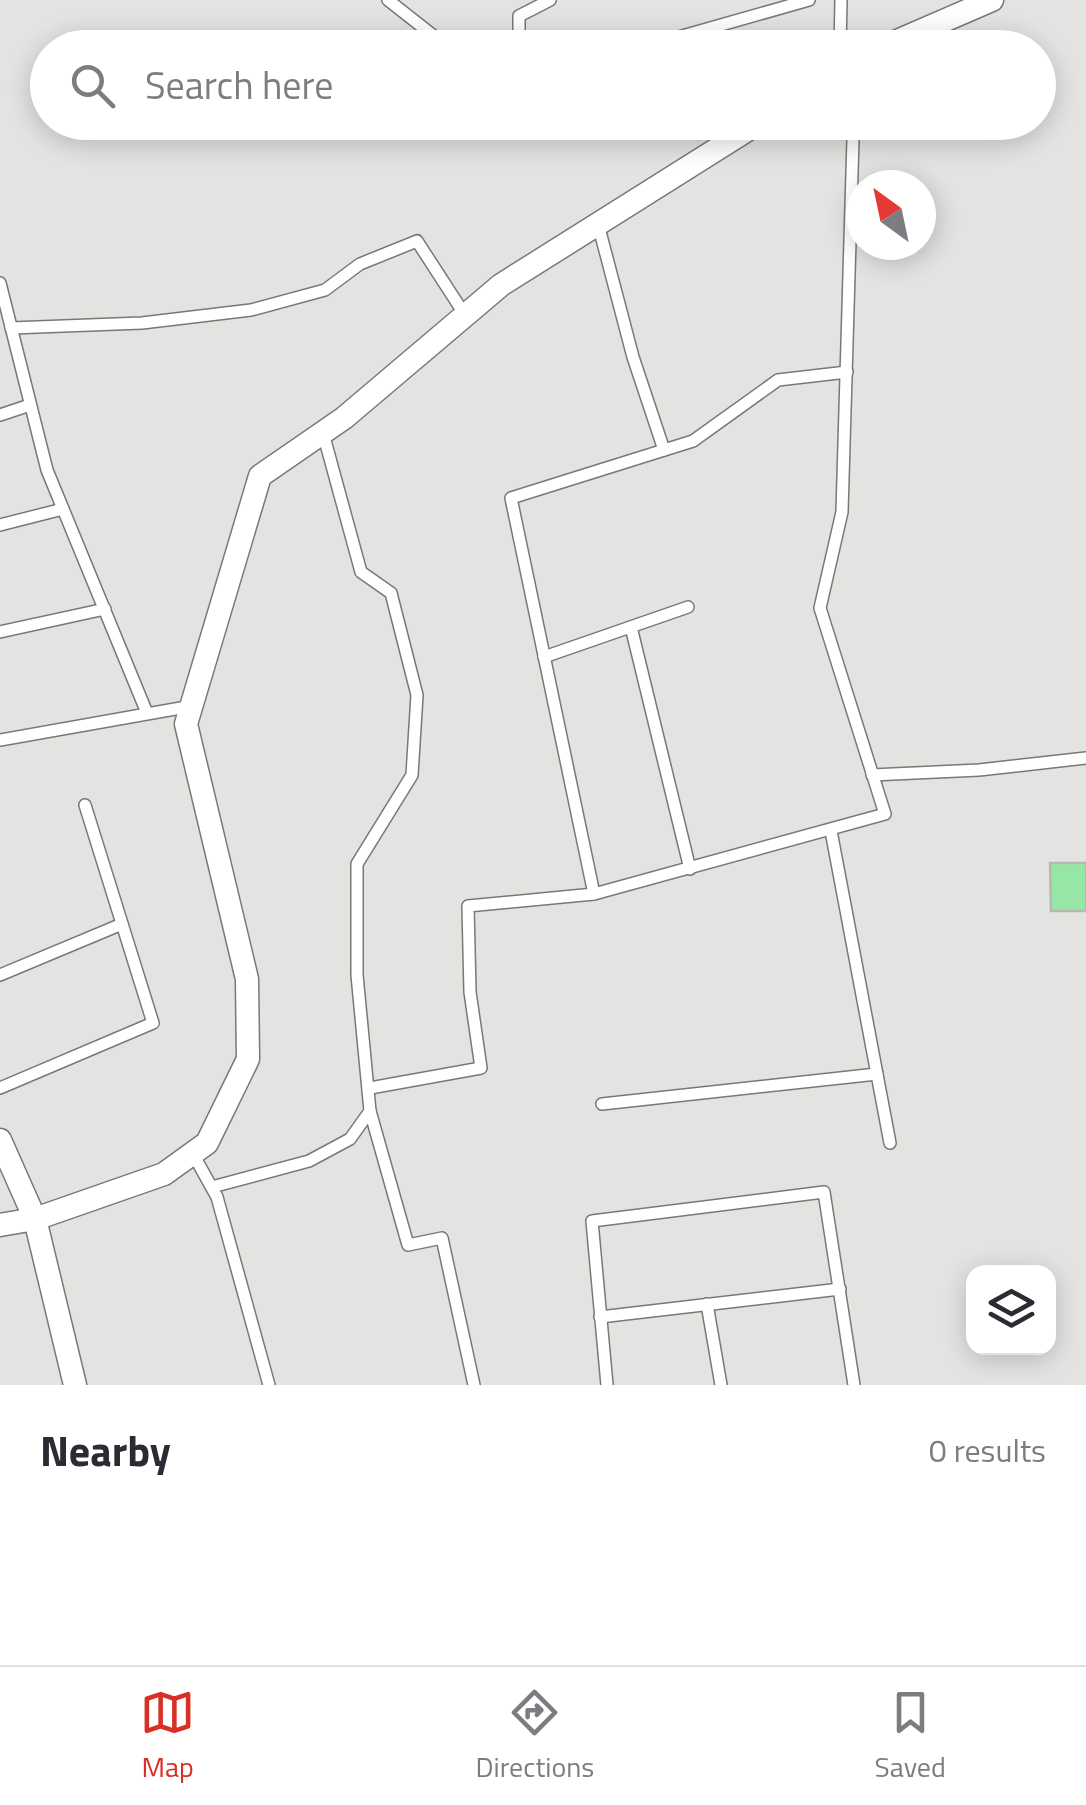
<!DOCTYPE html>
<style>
:root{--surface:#fff;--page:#f2f2f3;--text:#2b2b33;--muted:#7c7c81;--line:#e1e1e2;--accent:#d93025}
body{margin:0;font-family:"Titillium Web",sans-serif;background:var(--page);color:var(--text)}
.controls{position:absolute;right:30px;bottom:30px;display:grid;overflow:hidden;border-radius:20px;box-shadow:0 5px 25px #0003}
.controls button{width:90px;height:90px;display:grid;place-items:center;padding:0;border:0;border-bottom:2px solid var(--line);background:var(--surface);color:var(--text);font:50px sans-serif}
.compass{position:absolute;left:846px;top:170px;width:90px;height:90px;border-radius:50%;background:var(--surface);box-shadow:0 5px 25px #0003;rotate:327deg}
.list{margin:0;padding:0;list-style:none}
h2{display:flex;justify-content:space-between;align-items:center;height:130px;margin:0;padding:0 40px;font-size:42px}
h2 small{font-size:32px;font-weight:400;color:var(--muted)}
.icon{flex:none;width:55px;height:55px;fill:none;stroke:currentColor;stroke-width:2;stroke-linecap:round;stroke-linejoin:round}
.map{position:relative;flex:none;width:1086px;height:1385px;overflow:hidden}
.search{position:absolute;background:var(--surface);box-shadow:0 5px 25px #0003;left:30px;right:30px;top:30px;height:110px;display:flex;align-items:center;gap:25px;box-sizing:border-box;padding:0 35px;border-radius:55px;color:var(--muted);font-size:38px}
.sheet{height:280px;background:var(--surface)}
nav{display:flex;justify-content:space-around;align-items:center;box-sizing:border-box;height:140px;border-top:2px solid var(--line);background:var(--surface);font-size:28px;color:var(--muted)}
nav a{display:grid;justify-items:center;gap:5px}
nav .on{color:var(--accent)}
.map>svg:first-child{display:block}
</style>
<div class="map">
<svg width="1086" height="1385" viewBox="0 0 1086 1385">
<rect width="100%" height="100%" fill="#e3e4e1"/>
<!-- building -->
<polygon fill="#96e7a4" stroke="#b5b8b5" stroke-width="2.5" points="1050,863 1086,863 1086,911 1051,911"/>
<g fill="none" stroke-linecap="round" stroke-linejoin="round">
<!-- lane casing -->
<g stroke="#777975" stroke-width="14">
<g id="lane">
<polyline points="388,0 449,48"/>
<polyline points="519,48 519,16 550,0"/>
<polyline points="640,48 809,0"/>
<polyline points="840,48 841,0"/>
<polyline points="598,224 633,357 664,450"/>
<polyline points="0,283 47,470 147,713"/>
<polyline points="11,328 142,323 251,310 325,290 360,264 417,241 465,315"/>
<polyline points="0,415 30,405"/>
<polyline points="0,525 63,509"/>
<polyline points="631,627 690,869"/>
<polyline points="0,632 105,609"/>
<polyline points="544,657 688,607"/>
<polyline points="0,740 192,706"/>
<polyline points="872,775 979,770 1086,758"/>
<polyline points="831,831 890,1143"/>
<polyline points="594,894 511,498 693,441 778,380 847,372"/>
<polyline points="0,975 122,924"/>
<polyline points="0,1088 153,1023 85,805"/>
<polyline points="370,1088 481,1068 470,992 468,906 594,894 885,814 820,608 842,512 853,139 850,122"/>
<polyline points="602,1104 877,1074"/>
<polyline points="370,1111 408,1245 442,1238 474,1385"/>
<polyline points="193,1154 217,1197 269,1385"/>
<polyline points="212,1187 309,1161 350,1139 370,1111 357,975 357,864 412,775 417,695 391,593 361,572 323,433"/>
<polyline points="707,1304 721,1385"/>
<polyline points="600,1317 840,1289"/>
<polyline points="607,1385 592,1221 824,1192 854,1385"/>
</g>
</g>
<!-- street casing -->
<g stroke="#777975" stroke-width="25">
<g id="street">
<polyline points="881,48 992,0"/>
<polyline points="0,1140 35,1219 75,1385"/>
<polyline points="0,1225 35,1219 164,1174 207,1143 248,1059 247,979 186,724 260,476 344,418 501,285 760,122"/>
</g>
</g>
<!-- lane -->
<use href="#lane" stroke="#fff" stroke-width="11"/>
<!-- street -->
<use href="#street" stroke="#fff" stroke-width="22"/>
</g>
</svg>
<div class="controls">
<button><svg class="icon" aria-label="layers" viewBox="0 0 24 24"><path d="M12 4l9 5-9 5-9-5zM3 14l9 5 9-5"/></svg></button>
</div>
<svg class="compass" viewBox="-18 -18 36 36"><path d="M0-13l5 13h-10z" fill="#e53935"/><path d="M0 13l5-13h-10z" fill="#7c7c81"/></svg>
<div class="search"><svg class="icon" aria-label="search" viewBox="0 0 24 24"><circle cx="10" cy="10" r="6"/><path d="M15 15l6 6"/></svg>Search here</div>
</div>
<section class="sheet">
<h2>Nearby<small>0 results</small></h2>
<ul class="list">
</ul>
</section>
<nav>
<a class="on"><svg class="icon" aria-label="map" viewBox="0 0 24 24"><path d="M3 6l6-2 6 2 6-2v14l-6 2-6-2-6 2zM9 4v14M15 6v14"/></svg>Map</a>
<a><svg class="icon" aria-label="directions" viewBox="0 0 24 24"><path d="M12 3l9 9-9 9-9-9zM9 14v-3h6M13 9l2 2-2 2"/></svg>Directions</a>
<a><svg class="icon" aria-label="saved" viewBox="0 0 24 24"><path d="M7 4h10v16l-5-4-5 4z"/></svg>Saved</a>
</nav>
